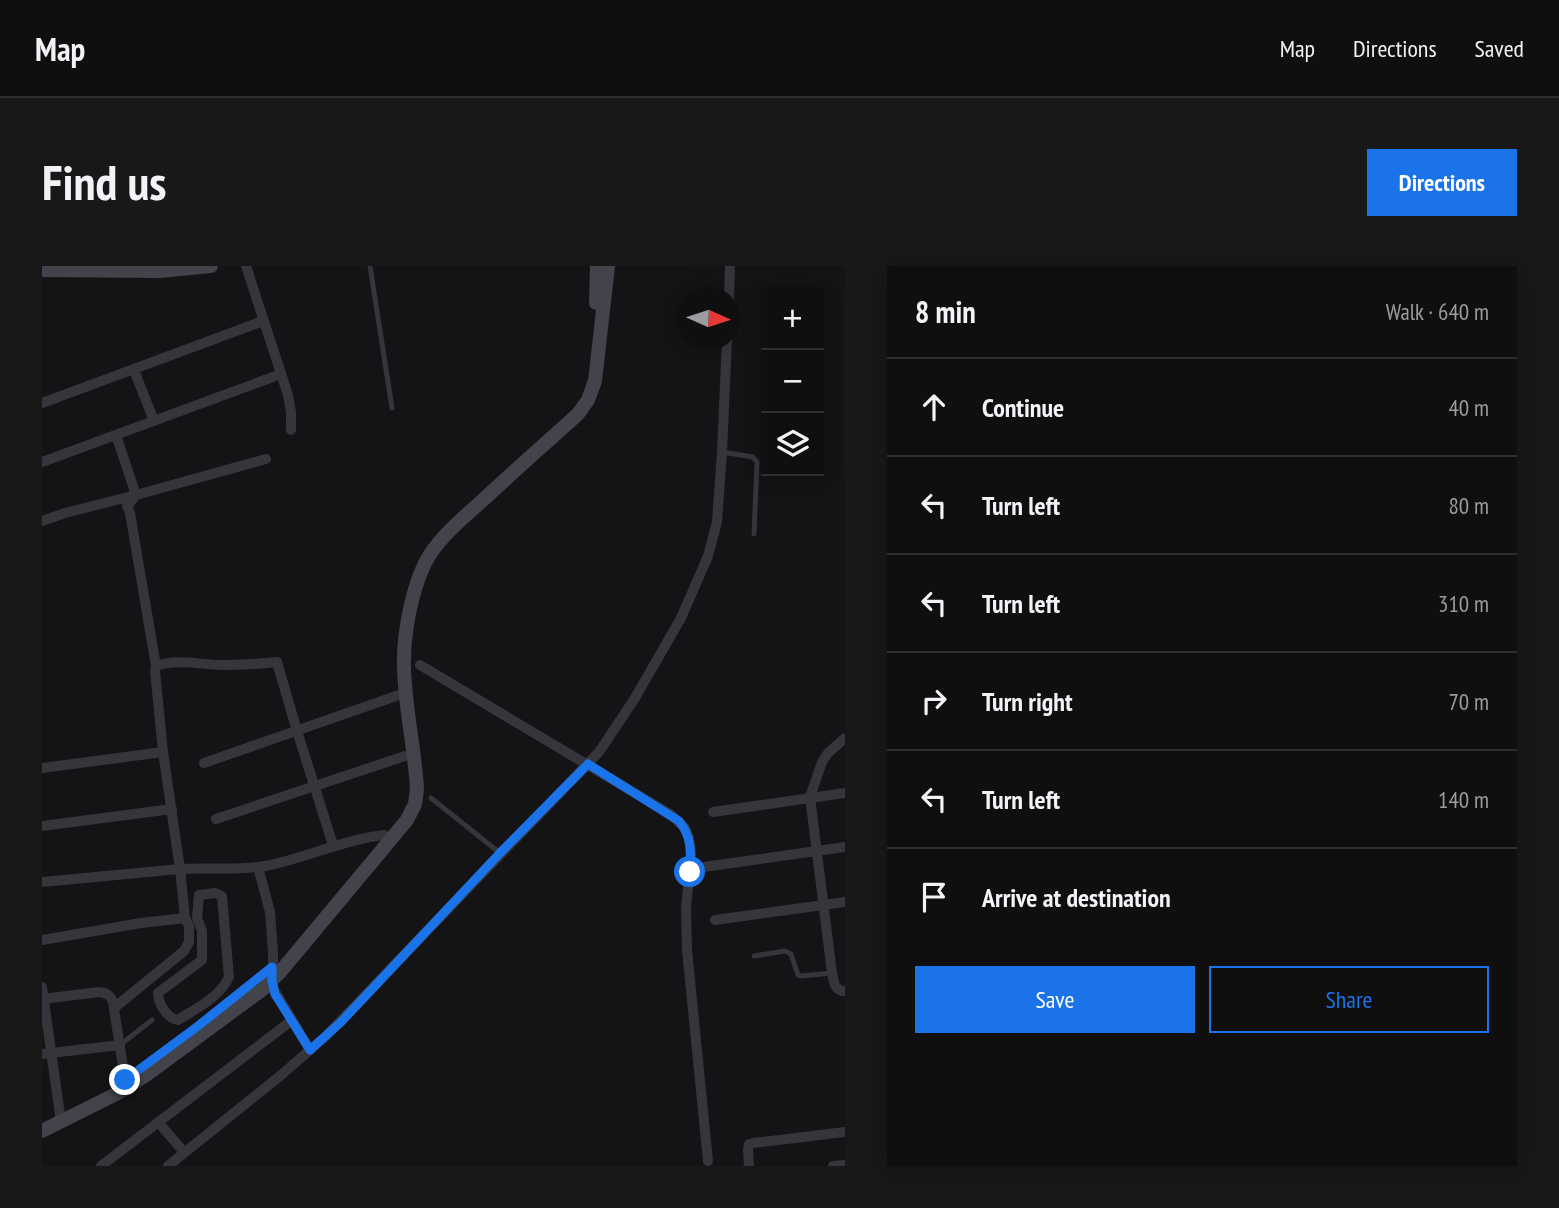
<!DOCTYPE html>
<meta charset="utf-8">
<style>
:root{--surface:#0f0f10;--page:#181819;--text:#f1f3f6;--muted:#9b9c9f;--line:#2f2f30;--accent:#1a73e8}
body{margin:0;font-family:"PT Sans Narrow",sans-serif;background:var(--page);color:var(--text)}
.controls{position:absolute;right:21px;top:21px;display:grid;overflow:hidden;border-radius:0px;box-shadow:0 4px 18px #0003}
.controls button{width:63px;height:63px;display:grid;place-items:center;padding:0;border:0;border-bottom:2px solid var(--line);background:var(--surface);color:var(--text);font:35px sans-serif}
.compass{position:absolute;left:635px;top:21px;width:63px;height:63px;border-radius:50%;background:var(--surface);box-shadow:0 4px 18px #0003;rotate:93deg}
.stop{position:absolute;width:21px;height:21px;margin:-16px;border:5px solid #1a73e8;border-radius:50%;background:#fff}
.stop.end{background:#1a73e8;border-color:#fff;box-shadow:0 2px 7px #0008}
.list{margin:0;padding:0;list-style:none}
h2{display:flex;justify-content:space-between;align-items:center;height:91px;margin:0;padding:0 28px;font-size:30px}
h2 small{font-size:23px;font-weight:400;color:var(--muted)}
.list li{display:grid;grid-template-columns:46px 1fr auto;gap:21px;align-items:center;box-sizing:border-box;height:98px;padding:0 28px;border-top:2px solid var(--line)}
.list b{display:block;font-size:26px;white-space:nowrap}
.list em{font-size:23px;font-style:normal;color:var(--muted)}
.actions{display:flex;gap:14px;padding:21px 28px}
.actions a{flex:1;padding:16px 0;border:2px solid var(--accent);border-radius:0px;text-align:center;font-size:24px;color:var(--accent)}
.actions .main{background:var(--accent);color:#fff}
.icon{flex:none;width:38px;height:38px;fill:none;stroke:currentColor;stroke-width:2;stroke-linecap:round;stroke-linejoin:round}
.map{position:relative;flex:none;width:803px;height:900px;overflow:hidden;border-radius:0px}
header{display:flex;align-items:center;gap:42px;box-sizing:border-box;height:98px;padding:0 35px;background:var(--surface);border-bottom:2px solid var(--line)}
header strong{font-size:33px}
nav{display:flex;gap:38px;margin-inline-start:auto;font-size:24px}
.intro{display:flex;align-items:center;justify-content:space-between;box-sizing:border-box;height:168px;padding:0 42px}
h1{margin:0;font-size:49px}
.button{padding:18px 32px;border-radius:0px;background:var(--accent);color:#fff;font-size:24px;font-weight:700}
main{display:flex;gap:42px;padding:0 42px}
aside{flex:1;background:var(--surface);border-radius:0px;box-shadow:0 4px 18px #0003}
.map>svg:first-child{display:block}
</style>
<header>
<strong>Map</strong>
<nav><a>Map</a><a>Directions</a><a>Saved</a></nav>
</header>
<div class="intro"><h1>Find us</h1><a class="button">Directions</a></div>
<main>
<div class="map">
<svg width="803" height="900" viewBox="0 0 803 900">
<rect width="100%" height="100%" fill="#141416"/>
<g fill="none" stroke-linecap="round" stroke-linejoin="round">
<!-- lane -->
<g stroke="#35353b" stroke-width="5">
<polyline points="328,0 350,142"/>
<polyline points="680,186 711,191 715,196 712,268"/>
<polyline points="389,532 458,587"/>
<polyline points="712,690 743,685 749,688 756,709 759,710 790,707"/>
<polyline points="78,779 110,754"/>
</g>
<!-- street -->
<g stroke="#35353b" stroke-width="10">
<polyline points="204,0 246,129 249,146 249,164"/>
<polyline points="687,32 688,0"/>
<polyline points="92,104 112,155"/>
<polyline points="0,137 221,55"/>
<polyline points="74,169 94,229 85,240 88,247 114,400"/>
<polyline points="0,196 239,108"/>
<polyline points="0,255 23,247 94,229 224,193"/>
<polyline points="378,399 628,548 643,562 647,572 649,587 644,643 645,684 666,895"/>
<path d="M803 472 786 487 780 496 768 531 790 707C792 716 792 725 803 725"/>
<polyline points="162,497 357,429"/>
<polyline points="0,502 121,486"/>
<polyline points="671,546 803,527"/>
<polyline points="174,553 363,490"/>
<polyline points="0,560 130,543"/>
<polyline points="216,601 228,646 231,686 231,722 268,784"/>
<polyline points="662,601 803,581"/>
<path d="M0 616C46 612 92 607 138 603 166 601 196 605 223 600 264 592 300 574 342 569"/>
<path d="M173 627 180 630 187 711C178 731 155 742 136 754 126 753 116 738 116 727L160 694V665L155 652 157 629Z"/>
<polyline points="673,654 803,636"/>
<polyline points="0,674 99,657 143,652"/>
<polyline points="0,721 19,856"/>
<path d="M0 733 57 726C65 727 68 729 71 736L83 814"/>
<path d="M72 742 142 685 147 676V660L143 652 138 603 121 486 113 405 114 400C134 392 159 399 180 399 198 399 217 398 235 396L255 465 291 579"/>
<polyline points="0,788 78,779"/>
<polyline points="116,856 142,886"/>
<polyline points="59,900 249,755"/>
<polyline points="126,900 238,810 284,770 557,486 593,432 639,352 666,290 675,256 680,186 685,74"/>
<polyline points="707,900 706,883 707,878 711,877 803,866"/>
<polyline points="791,900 803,899"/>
</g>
<!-- secondary -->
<g stroke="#43444b" stroke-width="14">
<polyline points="0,4 118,5 169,0"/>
<polyline points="554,37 555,0"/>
<path d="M0 865 74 828 104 809 221 723 239 705 365 554 373 538 375 524C373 483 363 443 362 402 361 370 369 326 383 297 396 272 420 253 441 234 472 205 504 177 536 148L546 134 553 115 566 0"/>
</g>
</g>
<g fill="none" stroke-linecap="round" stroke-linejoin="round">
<!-- route -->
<path stroke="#1a73e8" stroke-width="9" d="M83 814 156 760 230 701V715L233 728 268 784 299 756 458 587 546 498 637 555C650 571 649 586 648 606"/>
</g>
</svg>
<div class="controls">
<button>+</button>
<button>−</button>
<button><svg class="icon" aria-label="layers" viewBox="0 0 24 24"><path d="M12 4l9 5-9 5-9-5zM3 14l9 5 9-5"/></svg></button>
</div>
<svg class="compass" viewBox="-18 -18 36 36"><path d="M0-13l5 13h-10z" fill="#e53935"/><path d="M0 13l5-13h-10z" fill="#9b9c9f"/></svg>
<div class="stop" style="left:648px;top:606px"></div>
<div class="stop end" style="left:83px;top:814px"></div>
</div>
<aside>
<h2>8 min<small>Walk · 640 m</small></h2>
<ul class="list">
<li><svg class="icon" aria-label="ahead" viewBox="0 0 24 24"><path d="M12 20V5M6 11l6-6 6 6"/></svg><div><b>Continue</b></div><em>40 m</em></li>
<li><svg class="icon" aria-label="left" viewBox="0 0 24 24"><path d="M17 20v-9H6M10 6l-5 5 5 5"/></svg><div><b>Turn left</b></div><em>80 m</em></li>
<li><svg class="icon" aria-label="left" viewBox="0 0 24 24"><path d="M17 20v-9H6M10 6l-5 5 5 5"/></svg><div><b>Turn left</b></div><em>310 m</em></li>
<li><svg class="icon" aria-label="right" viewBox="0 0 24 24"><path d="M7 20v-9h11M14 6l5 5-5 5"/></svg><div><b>Turn right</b></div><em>70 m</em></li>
<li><svg class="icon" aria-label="left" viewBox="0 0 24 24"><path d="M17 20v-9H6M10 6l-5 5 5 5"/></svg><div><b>Turn left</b></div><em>140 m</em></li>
<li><svg class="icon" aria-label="arrive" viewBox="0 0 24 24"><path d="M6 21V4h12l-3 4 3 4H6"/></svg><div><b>Arrive at destination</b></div></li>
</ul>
<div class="actions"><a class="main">Save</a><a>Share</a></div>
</aside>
</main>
